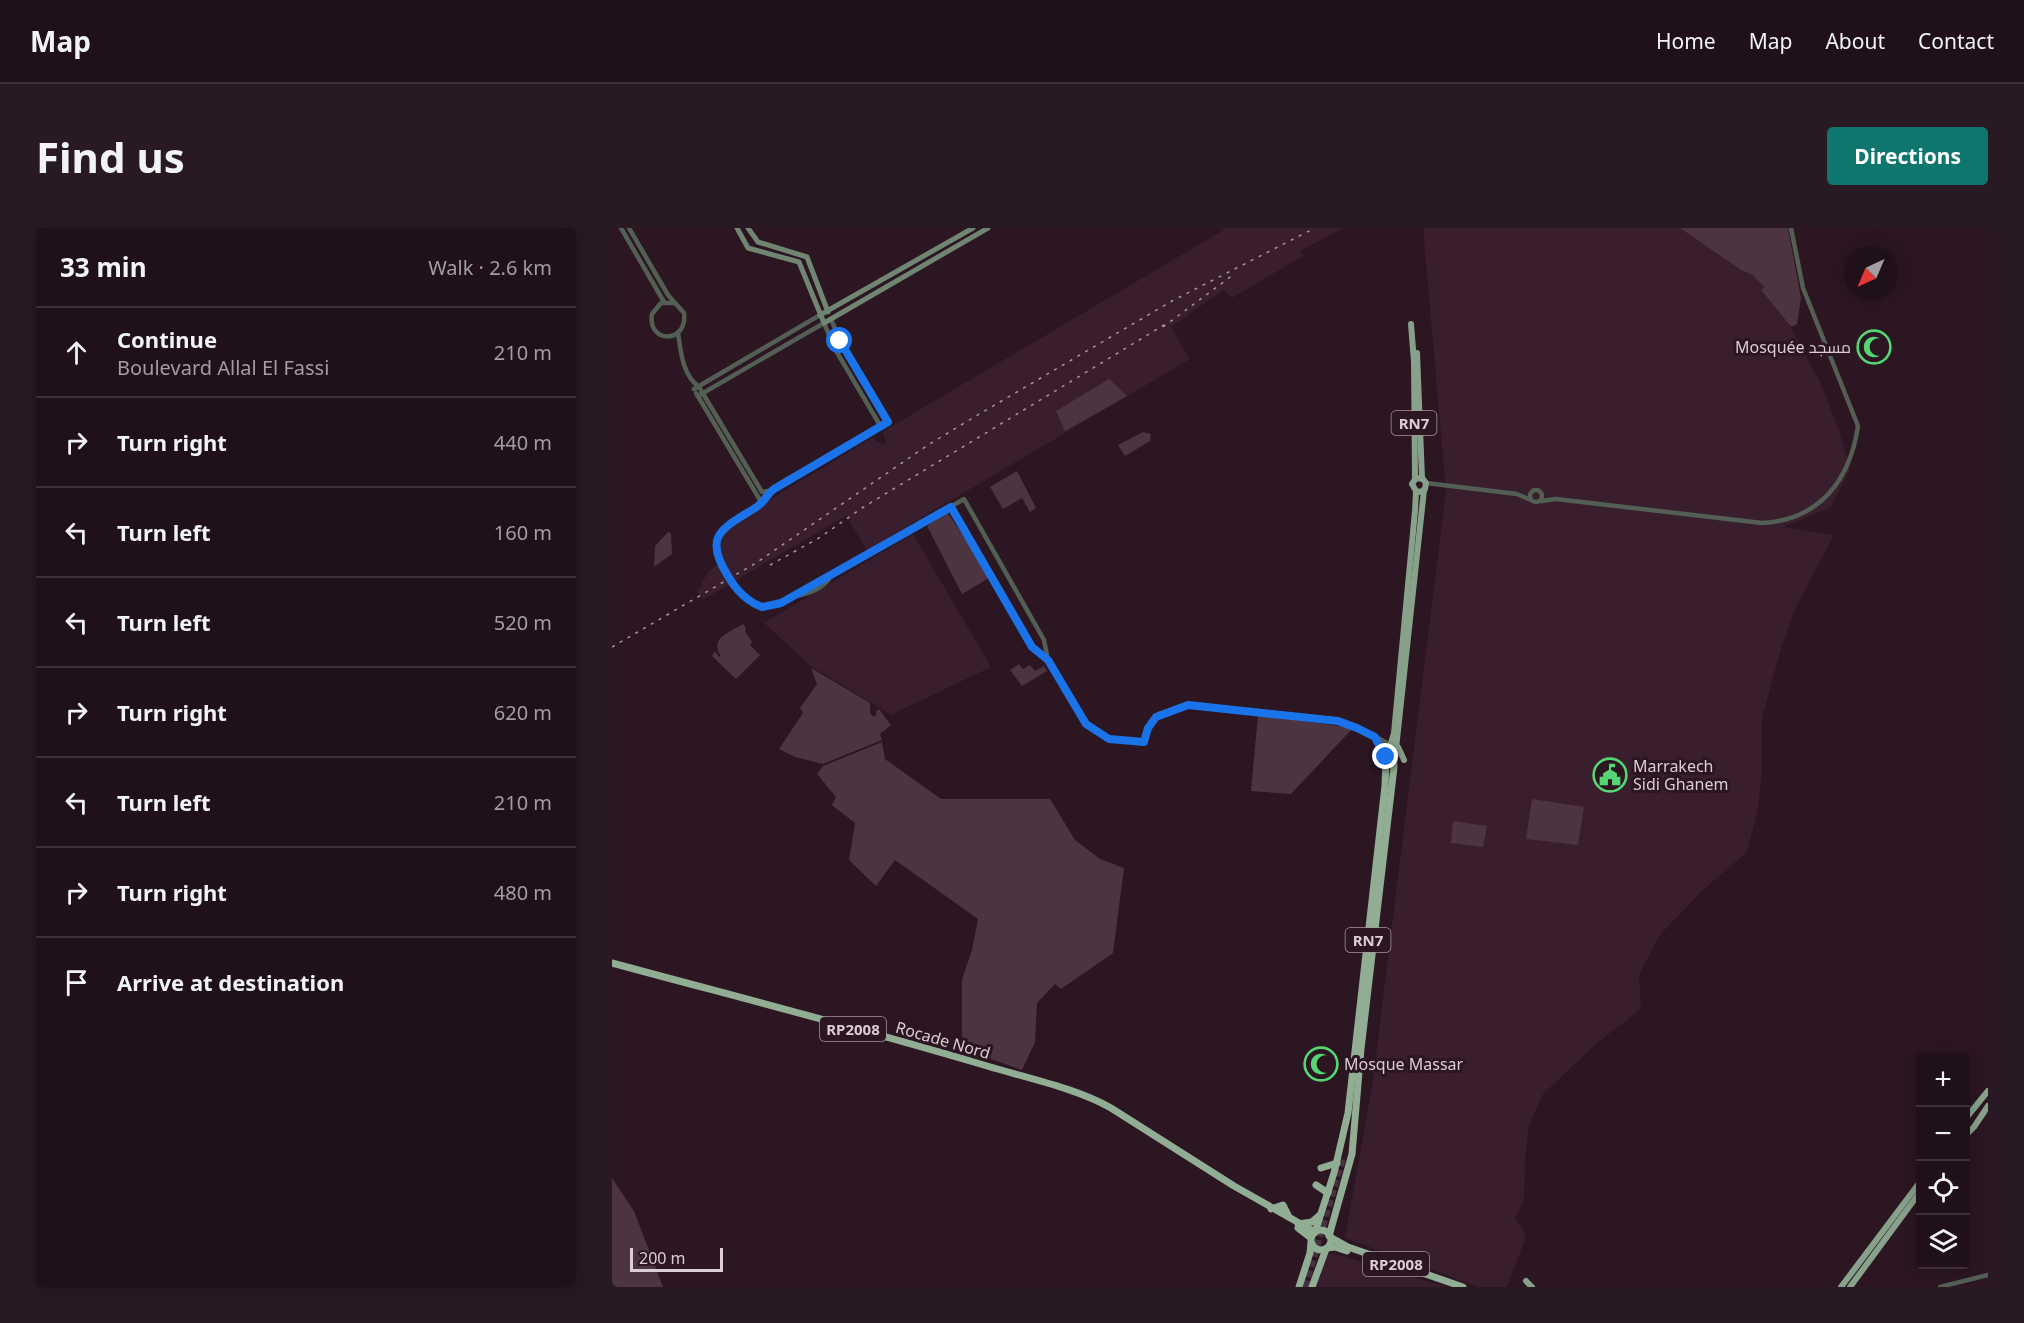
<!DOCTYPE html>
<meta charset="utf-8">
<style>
:root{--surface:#20101a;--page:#281923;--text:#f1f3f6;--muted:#a29da2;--line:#3d3039;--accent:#0f766e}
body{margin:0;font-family:"Noto Sans",Cairo,sans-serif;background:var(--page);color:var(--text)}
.controls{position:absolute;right:18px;bottom:18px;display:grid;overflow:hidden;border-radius:6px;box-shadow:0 3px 15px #0003}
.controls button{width:54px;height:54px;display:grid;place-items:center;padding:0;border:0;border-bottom:2px solid var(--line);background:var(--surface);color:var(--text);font:30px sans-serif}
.compass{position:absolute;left:1232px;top:18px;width:54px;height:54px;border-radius:50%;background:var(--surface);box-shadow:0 3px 15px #0003;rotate:224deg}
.scale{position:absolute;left:18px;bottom:15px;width:93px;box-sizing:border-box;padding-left:6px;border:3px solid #dccdd4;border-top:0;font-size:16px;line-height:21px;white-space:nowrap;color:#dccdd4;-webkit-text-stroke:4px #2b1622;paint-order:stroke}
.stop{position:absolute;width:18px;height:18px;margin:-14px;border:4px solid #1a73e8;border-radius:50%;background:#fff}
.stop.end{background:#1a73e8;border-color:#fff;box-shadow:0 2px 6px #0008}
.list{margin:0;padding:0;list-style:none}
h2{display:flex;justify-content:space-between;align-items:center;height:78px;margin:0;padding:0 24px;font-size:26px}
h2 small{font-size:20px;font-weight:400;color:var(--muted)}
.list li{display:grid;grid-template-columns:39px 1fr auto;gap:18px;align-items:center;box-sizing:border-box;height:90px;padding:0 24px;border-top:2px solid var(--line)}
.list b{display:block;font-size:22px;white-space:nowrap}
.list p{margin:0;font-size:20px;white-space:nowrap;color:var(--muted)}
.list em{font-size:20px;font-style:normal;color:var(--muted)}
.icon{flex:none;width:33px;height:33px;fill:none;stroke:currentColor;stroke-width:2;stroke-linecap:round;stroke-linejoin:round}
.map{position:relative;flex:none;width:1376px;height:1059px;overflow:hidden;border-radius:6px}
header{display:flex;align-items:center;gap:36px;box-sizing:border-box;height:84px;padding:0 30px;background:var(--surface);border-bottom:2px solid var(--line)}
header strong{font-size:28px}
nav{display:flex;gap:33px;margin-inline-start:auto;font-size:21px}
.intro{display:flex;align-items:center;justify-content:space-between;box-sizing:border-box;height:144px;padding:0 36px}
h1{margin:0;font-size:42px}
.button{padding:15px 27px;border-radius:6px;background:var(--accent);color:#fff;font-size:21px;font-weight:700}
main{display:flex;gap:36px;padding:0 36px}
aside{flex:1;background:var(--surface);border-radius:6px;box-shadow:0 3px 15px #0003}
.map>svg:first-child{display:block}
</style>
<header>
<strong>Map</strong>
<nav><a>Home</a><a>Map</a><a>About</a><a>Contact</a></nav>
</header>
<div class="intro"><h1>Find us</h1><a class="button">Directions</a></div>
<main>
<aside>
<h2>33 min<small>Walk · 2.6 km</small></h2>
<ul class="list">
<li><svg class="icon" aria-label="ahead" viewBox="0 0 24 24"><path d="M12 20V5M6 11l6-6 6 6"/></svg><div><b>Continue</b><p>Boulevard Allal El Fassi</p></div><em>210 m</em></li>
<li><svg class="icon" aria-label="right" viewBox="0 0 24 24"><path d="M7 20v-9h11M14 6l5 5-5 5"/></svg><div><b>Turn right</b></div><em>440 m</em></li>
<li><svg class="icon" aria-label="left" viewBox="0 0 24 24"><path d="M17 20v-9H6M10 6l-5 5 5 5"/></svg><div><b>Turn left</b></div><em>160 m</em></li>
<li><svg class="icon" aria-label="left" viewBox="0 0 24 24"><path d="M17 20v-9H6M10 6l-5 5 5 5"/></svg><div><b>Turn left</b></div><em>520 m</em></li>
<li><svg class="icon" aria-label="right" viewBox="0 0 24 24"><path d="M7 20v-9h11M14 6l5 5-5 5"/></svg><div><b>Turn right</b></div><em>620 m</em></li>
<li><svg class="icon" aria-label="left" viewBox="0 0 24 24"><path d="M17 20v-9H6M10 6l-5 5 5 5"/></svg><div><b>Turn left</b></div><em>210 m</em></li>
<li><svg class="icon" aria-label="right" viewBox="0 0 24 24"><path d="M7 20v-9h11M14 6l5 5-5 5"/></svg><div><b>Turn right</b></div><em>480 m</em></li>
<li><svg class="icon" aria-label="arrive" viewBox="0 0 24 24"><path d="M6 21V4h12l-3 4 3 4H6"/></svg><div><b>Arrive at destination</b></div></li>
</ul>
</aside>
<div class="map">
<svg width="1376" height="1059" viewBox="0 0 1376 1059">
<rect width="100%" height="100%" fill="#2b1622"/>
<!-- built -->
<g fill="#391f2d">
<polygon points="615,0 732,0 688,23 691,28 620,70 611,62 559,99 578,131 255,322 234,288 92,371 89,370 84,362 90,359 90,354 98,342 106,335 107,338 112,335 108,319 111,307 131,289 162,269 262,209 264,214 267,213 270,217 274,214 271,205 275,201"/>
<polygon points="811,0 1068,0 1129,42 1141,46 1152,59 1149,62 1179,100 1208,154 1228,205 1238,242 1218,280 1171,299 1222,307 1184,379 1169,421 1150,490 1150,542 1146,581 1135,624 1091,662 1047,708 1027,747 1029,781 985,815 931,866 917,897 913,934 912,970 903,991 910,999 914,1009 895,1059 867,1059 733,1010 760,859 834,263"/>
<polygon points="301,306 379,439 279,487 199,438 152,395"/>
<polygon points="719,1025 835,1059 701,1059 708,1035"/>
</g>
<!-- green -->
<g fill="#4d3441">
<polygon points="1068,0 1176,0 1189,70 1185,96 1179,99 1149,62 1152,59 1141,47 1129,42"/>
<polygon points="497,151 515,168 453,203 444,183"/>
<polygon points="531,204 539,206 538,213 513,228 506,217"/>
<polygon points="405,243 424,280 418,284 410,270 391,281 378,259"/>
<polygon points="335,284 379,349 350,366 315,298"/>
<polygon points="56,304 59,305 60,326 42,339 43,318"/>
<path d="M131 396 134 400 133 403 140 414 138 417 148 427 124 451 100 428 103 423 107 429 109 428C96 410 120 403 131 396Z"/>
<polygon points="407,436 411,441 418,437 423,443 432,438 435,443 410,458 398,442"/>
<polygon points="199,440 258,475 258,485 262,489 265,486 263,484 267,481 279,497 268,506 270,512 211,536 183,529 167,521 191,485 188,480 205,456"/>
<polygon points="646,487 741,500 679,566 639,563"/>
<polygon points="270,514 273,531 329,571 438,571 463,612 488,631 512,640 501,725 449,761 443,756 425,775 423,814 410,842 350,821 350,751 360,722 366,691 283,632 264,658 237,632 243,595 220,577 224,569 205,546 211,538"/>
<polygon points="920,571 972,579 966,617 914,611"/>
<polygon points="841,593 875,598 871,619 839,615"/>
<polygon points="0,950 22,983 51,1059 0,1059"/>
</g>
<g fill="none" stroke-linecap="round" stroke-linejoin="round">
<!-- trunk-tunnel -->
<polyline stroke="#46313d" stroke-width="7" stroke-dasharray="7 3.5" stroke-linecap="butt" points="693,1059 731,929"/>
<!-- tertiary -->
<g stroke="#535f54" stroke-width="4.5">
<polyline points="9,0 52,74"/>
<path d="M17 0 56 67 72 85C76 116 35 116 40 86L49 75H62"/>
<path d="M219 91 230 117 276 194 162 261C156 266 153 273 147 278 134 287 115 294 106 308 94 330 132 380 156 379 176 378 192 359 209 352 212 350 217 349 221 347L352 271 432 412 436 432"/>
<path d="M66 105C69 124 70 146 87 159L150 264 156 263"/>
<polyline points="82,161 208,87"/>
<polyline points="84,165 148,272"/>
<polyline points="86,168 212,95 223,121 269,199"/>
<polyline points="814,255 905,266 919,272"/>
<circle cx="924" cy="268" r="6"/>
<path d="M929 273 944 271 1150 295C1208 292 1238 252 1246 198L1191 60 1179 0"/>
<polyline points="339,279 420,419 436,432 474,496 497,511 532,514 535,500 547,486 576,477 721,492 745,499 781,518"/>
<path d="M183 368C196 366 209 361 217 351"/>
<polyline points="763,509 775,533"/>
<polyline points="1328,1059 1376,1047"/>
</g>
<!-- secondary -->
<g stroke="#708572" stroke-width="5">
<polyline points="125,0 136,20 187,34 212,95 376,0"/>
<polyline points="136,0 146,14 195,29 216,84"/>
<polyline points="208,87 361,0"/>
</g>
<!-- primary -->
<g stroke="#87a18a" stroke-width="6">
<polyline points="799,96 802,134 803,251"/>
<polyline points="805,125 810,250"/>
<polyline points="786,519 792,532"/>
<polyline points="774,532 782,505 803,283 804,263 800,256 804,250 811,251 814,255 813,261 809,264 804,263"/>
<polyline points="782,539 812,262"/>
<polyline points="1354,890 1376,863"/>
<polyline points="1354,907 1362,899 1376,878"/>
<polyline points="914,1053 920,1059"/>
<polyline points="1229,1059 1308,954"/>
<polyline points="1238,1059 1308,964"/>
</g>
<!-- trunk -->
<g stroke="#91ae94" stroke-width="7">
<path d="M0 735C122 768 244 799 365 835 406 848 463 859 499 880L622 958 703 1004"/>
<polyline points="709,940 725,935"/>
<polyline points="704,957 716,965"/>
<polyline points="659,981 671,977 677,989"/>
<polyline points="686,996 700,994 708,987"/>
<polyline points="686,1000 699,1010"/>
<circle cx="709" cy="1012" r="10"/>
<polyline points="703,1004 722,945 736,885 773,558 774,532"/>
<polyline points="717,1008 740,926 749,821 782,539"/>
<polyline points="718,1009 736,1019 851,1059"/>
<polyline points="715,1020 723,1019 735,1023"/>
<polyline points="687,1059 698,1025 699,1015"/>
<polyline points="700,1059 714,1021"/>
</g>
<!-- rail -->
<g stroke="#a897a0" stroke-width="1.5" stroke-dasharray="3 6" stroke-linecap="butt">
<polyline points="551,99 621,47"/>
<polyline points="158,337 207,310 250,280 557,94"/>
<polyline points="0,419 144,335 316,217 364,188 560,73 703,0"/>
</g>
</g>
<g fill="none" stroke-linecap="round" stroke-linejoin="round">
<!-- route -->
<path stroke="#1a73e8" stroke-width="8" d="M228 113 276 194 162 261C155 266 153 273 146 278 113 300 89 305 116 348 124 362 134 373 150 379L169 375 339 279 420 419 436 432 474 496 497 511 532 514 536 500 544 489 576 477 726 493 745 500 763 509 774 532V529"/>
</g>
<!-- icons -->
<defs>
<g id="mosque-ring" transform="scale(1.725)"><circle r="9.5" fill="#2b1622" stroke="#55d672" stroke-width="1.5"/><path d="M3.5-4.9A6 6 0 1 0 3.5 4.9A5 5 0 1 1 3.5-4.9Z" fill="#55d672"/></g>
<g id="civic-ring" transform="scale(1.725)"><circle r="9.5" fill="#2b1622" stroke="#55d672" stroke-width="1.5"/><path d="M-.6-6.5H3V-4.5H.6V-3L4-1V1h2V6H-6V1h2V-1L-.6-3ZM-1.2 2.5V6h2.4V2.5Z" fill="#55d672"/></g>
</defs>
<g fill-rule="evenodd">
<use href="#mosque-ring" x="1262" y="119"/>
<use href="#civic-ring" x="998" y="547"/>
<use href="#mosque-ring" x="709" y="836"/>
</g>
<g text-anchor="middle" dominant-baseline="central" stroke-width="6" stroke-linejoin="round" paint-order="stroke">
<!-- shield labels -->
<g fill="#2b1622" stroke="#a7969f" stroke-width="1.5">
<rect x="779.5" y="183" width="45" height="24" rx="4.5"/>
<rect x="733.5" y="700" width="45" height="24" rx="4.5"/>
<rect x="208" y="789" width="66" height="24" rx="4.5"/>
<rect x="751" y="1024" width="66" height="24" rx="4.5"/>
</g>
<g font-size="15" font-weight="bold" fill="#dccdd4">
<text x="802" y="195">RN7</text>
<text x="756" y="712">RN7</text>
<text x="241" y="801">RP2008</text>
<text x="784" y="1036">RP2008</text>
</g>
<!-- poi labels -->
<g font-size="16" fill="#dccdd4" stroke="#2b1622" text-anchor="start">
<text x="1239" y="119" text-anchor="end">Mosquée مسجد</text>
<text x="1021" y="538">Marrakech<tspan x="1021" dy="18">Sidi Ghanem</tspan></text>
<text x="732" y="836">Mosque Massar</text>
</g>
<!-- street labels -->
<g font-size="16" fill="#dccdd4" stroke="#2b1622">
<text transform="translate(331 812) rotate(16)">Rocade Nord</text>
</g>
</g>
</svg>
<div class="controls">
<button>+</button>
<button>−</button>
<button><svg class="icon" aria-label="locate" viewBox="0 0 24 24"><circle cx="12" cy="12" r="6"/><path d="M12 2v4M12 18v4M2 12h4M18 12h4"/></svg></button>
<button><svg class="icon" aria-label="layers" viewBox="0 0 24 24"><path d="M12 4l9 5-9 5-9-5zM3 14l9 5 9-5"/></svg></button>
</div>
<svg class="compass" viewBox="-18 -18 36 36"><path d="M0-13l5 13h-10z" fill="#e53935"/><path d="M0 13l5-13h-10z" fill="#a29da2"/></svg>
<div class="scale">200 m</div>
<div class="stop" style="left:228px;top:113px"></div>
<div class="stop end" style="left:774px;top:529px"></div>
</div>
</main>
